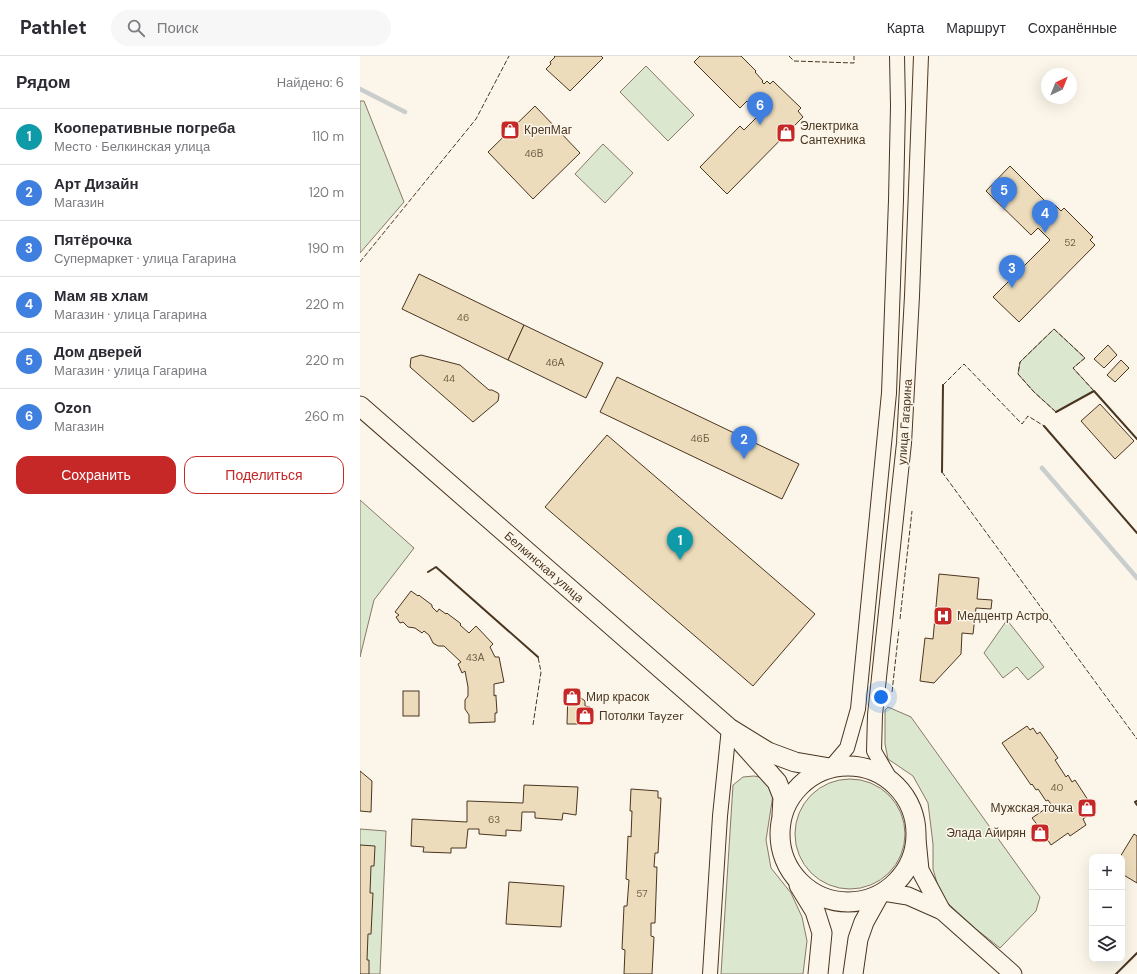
<!DOCTYPE html>
<html lang="ru">
<meta charset="utf-8">
<style>
:root{--surface:#fff;--page:#f7f7f7;--text:#2b2b33;--muted:#7c7c81;--line:#e1e1e2;--accent:#c62828}
body{margin:0;font-family:"DM Sans",sans-serif;background:var(--page);color:var(--text)}
.controls{position:absolute;right:12px;bottom:12px;display:grid;overflow:hidden;border-radius:8px;box-shadow:0 4px 16px #0002}
.controls button{width:36px;height:36px;display:grid;place-items:center;padding:0;border:0;border-bottom:1px solid var(--line);background:var(--surface);color:var(--text);font:20px sans-serif}
.compass{position:absolute;left:681px;top:12px;width:36px;height:36px;border-radius:50%;background:var(--surface);box-shadow:0 4px 16px #0002;rotate:43deg}
.you{position:absolute;left:521px;top:641px;width:14px;height:14px;margin:-10px;border:3px solid #fff;border-radius:50%;background:#1a73e8;box-shadow:0 0 0 6px #1a73e833}
.badge{display:grid;place-items:center;width:26px;height:26px;border-radius:50%;background:var(--accent);color:#fff;font-size:13px;font-weight:700}
.pin{position:absolute;translate:-50% -33px;filter:drop-shadow(0 1px 2px #0008)}
.pin::after{content:'';position:absolute;top:21px;width:14px;height:12px;background:inherit;clip-path:polygon(0 0,100% 0,50% 100%)}
.list{margin:0;padding:0;list-style:none}
h2{display:flex;justify-content:space-between;align-items:center;height:52px;margin:0;padding:0 16px;font-size:17px}
h2 small{font-size:13px;font-weight:400;color:var(--muted)}
.list li{display:grid;grid-template-columns:26px 1fr auto;gap:12px;align-items:center;box-sizing:border-box;height:56px;padding:0 16px;border-top:1px solid var(--line)}
.list b{display:block;font-size:15px;white-space:nowrap}
.list p{margin:0;font-size:13px;white-space:nowrap;color:var(--muted)}
.list em{font-size:13px;font-style:normal;color:var(--muted)}
.actions{display:flex;gap:8px;padding:12px 16px}
.actions a{flex:1;padding:9px 0;border:1px solid var(--accent);border-radius:12px;text-align:center;font-size:14px;color:var(--accent)}
.actions .main{background:var(--accent);color:#fff}
.icon{flex:none;width:22px;height:22px;fill:none;stroke:currentColor;stroke-width:2;stroke-linecap:round;stroke-linejoin:round}
.map{position:relative;flex:none;width:777px;height:918px;overflow:hidden}
header{display:flex;align-items:center;gap:24px;box-sizing:border-box;height:56px;padding:0 20px;background:var(--surface);border-bottom:1px solid var(--line)}
header strong{font-size:19px}
nav{display:flex;gap:22px;margin-inline-start:auto;font-size:14px}
.search{width:280px;height:36px;background:var(--page);display:flex;align-items:center;gap:10px;box-sizing:border-box;padding:0 14px;border-radius:22px;color:var(--muted);font-size:15px}
main{display:flex}
aside{flex:1;background:var(--surface)}
.map>svg:first-child{display:block}
</style>
<header>
<strong>Pathlet</strong>
<div class="search"><svg class="icon" aria-label="search" viewBox="0 0 24 24"><circle cx="10" cy="10" r="6"/><path d="M15 15l6 6"/></svg>Поиск</div>
<nav><a>Карта</a><a>Маршрут</a><a>Сохранённые</a></nav>
</header>
<main>
<aside>
<h2>Рядом<small>Найдено: 6</small></h2>
<ul class="list">
<li><span class="badge" style="background:#0f9aa8">1</span><div><b>Кооперативные погреба</b><p>Место · Белкинская улица</p></div><em>110 m</em></li>
<li><span class="badge" style="background:#3f7fe0">2</span><div><b>Арт Дизайн</b><p>Магазин</p></div><em>120 m</em></li>
<li><span class="badge" style="background:#3f7fe0">3</span><div><b>Пятёрочка</b><p>Супермаркет · улица Гагарина</p></div><em>190 m</em></li>
<li><span class="badge" style="background:#3f7fe0">4</span><div><b>Мам яв хлам</b><p>Магазин · улица Гагарина</p></div><em>220 m</em></li>
<li><span class="badge" style="background:#3f7fe0">5</span><div><b>Дом дверей</b><p>Магазин · улица Гагарина</p></div><em>220 m</em></li>
<li><span class="badge" style="background:#3f7fe0">6</span><div><b>Ozon</b><p>Магазин</p></div><em>260 m</em></li>
</ul>
<div class="actions"><a class="main">Сохранить</a><a>Поделиться</a></div>
</aside>
<div class="map">
<svg width="777" height="918" viewBox="0 0 777 918">
<rect width="100%" height="100%" fill="#fbf6e9"/>
<!-- green -->
<g fill="#dce7d0" stroke="#887966">
<polygon points="286,10 334,59 308,85 260,36"/>
<polygon points="0,45 4,45 44,146 0,197"/>
<polygon points="243,88 273,117 245,147 215,118"/>
<polygon points="694,273 725,302 713,312 734,335 696,356 674,336 658,318 660,306"/>
<polygon points="0,444 54,492 14,544 0,601"/>
<polygon points="647,564 684,611 668,624 657,611 643,622 624,597"/>
<polygon points="528,651 551,661 680,841 676,855 640,892 616,873 581,841 573,813 573,788 568,747 553,720 528,703 525,688 525,654"/>
<polygon points="394,720 404,722 410,729 413,739 406,784 411,812 431,837 442,861 447,885 443,918 361,918 373,729 383,721"/>
<circle cx="490" cy="778" r="55"/>
<polygon points="0,773 26,775 20,918 0,918"/>
</g>
<g fill="none" stroke-linecap="round" stroke-linejoin="round">
<!-- stream -->
<g stroke="#c9cecd" stroke-width="4.5">
<polyline points="0,33 45,56"/>
<polyline points="682,412 777,522"/>
</g>
</g>
<!-- building -->
<g fill="#ecdcbc" stroke="#4a3520">
<polygon points="194,0 241,0 243,2 210,35 186,13 191,8 190,6 195,1"/>
<polygon points="340,0 381,0 396,15 395,16 403,25 402,26 404,28 407,25 410,28 413,25 441,52 438,55 443,61 367,138 340,111 380,70 384,74 400,58 387,45 380,52 334,6"/>
<polygon points="175,50 220,97 173,143 128,96"/>
<polygon points="650,110 692,152 695,149 701,155 704,152 733,181 730,184 735,189 659,266 633,241 690,184 678,172 671,179 626,135"/>
<polygon points="59,218 164,269 148,304 42,253"/>
<polygon points="164,269 243,307 226,342 148,304"/>
<polygon points="748,289 757,299 744,312 734,303"/>
<polygon points="61,299 100,309 129,334 132,334 138,337 139,339 138,345 113,366 50,311 51,302"/>
<polygon points="761,304 769,312 755,326 747,319"/>
<polygon points="257,321 439,408 422,443 240,356"/>
<polygon points="740,348 774,385 755,403 721,365"/>
<polygon points="247,379 455,558 393,630 185,451"/>
<polygon points="579,518 619,522 617,543 632,544 631,553 616,552 613,578 602,577 601,598 574,627 560,625 565,582 573,583"/>
<polygon points="51,535 58,540 59,539 60,540 72,549 72,551 77,556 79,553 86,558 87,557 88,558 100,567 101,568 100,569 109,577 116,570 133,588 130,591 135,601 139,601 144,626 134,628 134,640 136,639 136,641 137,656 137,657 135,657 135,666 109,667 109,659 105,653 105,644 108,640 108,631 105,615 102,617 98,608 101,606 84,590 78,590 73,587 69,579 64,575 62,577 55,572 48,571 43,566 40,567 36,561 39,559 35,556"/>
<rect x="43" y="635" width="16" height="25"/>
<polygon points="208,635 217,639 225,645 225,650 230,651 231,661 227,667 223,668 207,668"/>
<polygon points="667,670 670,674 673,672 677,678 680,676 698,702 695,704 706,721 708,719 712,726 715,724 728,744 724,747 731,757 723,763 726,769 710,780 708,777 691,789 685,780 681,783 675,774 679,771 672,762 685,753 687,755 693,751 688,744 686,745 678,733 676,734 672,728 671,729 642,687"/>
<polygon points="0,715 12,725 11,756 0,755"/>
<polygon points="164,729 218,731 216,759 203,757 202,764 175,762 175,756 162,756 161,775 146,774 146,780 119,778 119,773 108,773 106,792 91,792 91,797 63,796 64,791 51,790 52,763 107,766 107,745 163,747"/>
<polygon points="271,733 298,735 298,742 301,742 298,797 295,797 294,811 297,811 295,867 291,867 291,880 294,881 292,918 264,918 265,894 262,893 264,850 267,850 269,824 266,823 268,780 271,781 272,755 270,755"/>
<polygon points="774,778 777,780 777,827 762,818 762,801 760,801"/>
<polygon points="0,789 15,790 14,810 11,810 10,837 13,837 11,878 8,878 7,904 9,904 9,918 0,918"/>
<polygon points="149,826 204,830 201,871 146,868"/>
</g>
<g fill="none" stroke-linecap="round" stroke-linejoin="round">
<!-- minor casing -->
<g stroke="#4a3520" stroke-width="16">
<g id="minor">
<polyline points="470,712 487,692 498,653 529,337 536,144 538,50 537,0"/>
<polyline points="532,726 514,695 515,659 544,387 552,240 561,0"/>
<polyline points="350,918 360,760 369,672"/>
</g>
</g>
<!-- tertiary casing -->
<g stroke="#4a3520" stroke-width="19">
<g id="tertiary">
<polyline points="556,773 560,814 582,855"/>
<polyline points="523,836 548,840 582,855 653,918"/>
</g>
</g>
<!-- secondary casing -->
<g stroke="#4a3520" stroke-width="21">
<g id="secondary">
<polyline points="0,350 369,672 408,696 435,706 470,712"/>
<polyline points="382,687 417,726 423,741 422,759"/>
<circle cx="488" cy="778" r="68"/>
<polyline points="439,829 455,855 462,877 458,918"/>
<polyline points="493,918 498,883 504,866 519,839"/>
</g>
</g>
<!-- minor -->
<use href="#minor" stroke="#fbf6e9" stroke-width="14"/>
<!-- tertiary -->
<use href="#tertiary" stroke="#fbf6e9" stroke-width="17"/>
<!-- secondary -->
<use href="#secondary" stroke="#fbf6e9" stroke-width="19"/>
<!-- fence -->
<g stroke="#4a3520" stroke-width="1" stroke-dasharray="5 2" stroke-linecap="butt">
<polyline points="429,0 434,5 494,7 494,0"/>
<polyline points="0,206 116,63 149,0"/>
<polygon points="694,273 725,302 713,312 734,335 696,356 674,336 658,318 660,306"/>
<polyline points="583,329 604,308 662,368 668,360 684,370"/>
<polyline points="582,416 777,683"/>
<polyline points="540,563 552,455"/>
<polyline points="532,636 539,573"/>
<polyline points="173,669 181,616 178,601"/>
</g>
<!-- wall -->
<g stroke="#4a3520" stroke-width="2">
<polyline points="696,356 734,335 777,383"/>
<polyline points="684,370 777,477"/>
<polyline points="582,416 583,329"/>
<polyline points="68,516 76,511 178,601"/>
<polyline points="777,745 775,746 777,749"/>
<polyline points="756,918 777,897"/>
</g>
</g>
<!-- icons -->
<defs>
<g id="shop-square" transform="scale(1)"><rect x="-9" y="-9" width="18" height="18" rx="4" fill="#c62828" stroke="#fbf6e9"/><path d="M-5-2.5h2.3a2.7 3.5 0 0 1 5.4 0H5L5.5 6h-11ZM-1.5-2.5h3a1.5 2.3 0 0 0-3 0Z" fill="#fff"/></g>
<g id="hospital-square" transform="scale(1)"><rect x="-9" y="-9" width="18" height="18" rx="4" fill="#c62828" stroke="#fbf6e9"/><path d="M-5-5h3v3.5h4V-5h3V5h-3V1.5h-4V5h-3Z" fill="#fff"/></g>
</defs>
<g fill-rule="evenodd">
<use href="#shop-square" x="150" y="74"/>
<use href="#shop-square" x="426" y="77"/>
<use href="#hospital-square" x="583" y="560"/>
<use href="#shop-square" x="212" y="641"/>
<use href="#shop-square" x="225" y="660"/>
<use href="#shop-square" x="727" y="752"/>
<use href="#shop-square" x="680" y="777"/>
</g>
<g text-anchor="middle" dominant-baseline="central" stroke-width="3" stroke-linejoin="round" paint-order="stroke">
<!-- number labels -->
<g font-size="10" fill="#725f47">
<text x="174" y="97">46В</text>
<text x="710" y="186">52</text>
<text x="103" y="261">46</text>
<text x="195" y="306">46А</text>
<text x="89" y="322">44</text>
<text x="340" y="382">46Б</text>
<text x="115" y="601">43А</text>
<text x="697" y="731">40</text>
<text x="134" y="763">63</text>
<text x="282" y="837">57</text>
</g>
<!-- poi labels -->
<g font-size="12" fill="#4a3520" stroke="#fbf6e9" text-anchor="start">
<text x="440" y="70">Электрика<tspan x="440" dy="14">Сантехника</tspan></text>
<text x="164" y="74">КрепМаг</text>
<text x="597" y="560">Медцентр Астро</text>
<text x="226" y="641">Мир красок</text>
<text x="239" y="660">Потолки Tayzer</text>
<text x="713" y="752" text-anchor="end">Мужская точка</text>
<text x="666" y="777" text-anchor="end">Элада Айирян</text>
</g>
<!-- street labels -->
<g font-size="12" fill="#4a3520" stroke="#fbf6e9">
<text transform="translate(545 366) rotate(-86)">улица Гагарина</text>
<text transform="translate(184 511) rotate(41)">Белкинская улица</text>
</g>
</g>
</svg>
<div class="controls">
<button>+</button>
<button>−</button>
<button><svg class="icon" aria-label="layers" viewBox="0 0 24 24"><path d="M12 4l9 5-9 5-9-5zM3 14l9 5 9-5"/></svg></button>
</div>
<svg class="compass" viewBox="-18 -18 36 36"><path d="M0-13l5 13h-10z" fill="#e53935"/><path d="M0 13l5-13h-10z" fill="#7c7c81"/></svg>
<div class="you"></div>
<div class="pin badge" style="left:320px;top:504px;background:#0f9aa8">1</div>
<div class="pin badge" style="left:384px;top:403px;background:#3f7fe0">2</div>
<div class="pin badge" style="left:652px;top:232px;background:#3f7fe0">3</div>
<div class="pin badge" style="left:685px;top:177px;background:#3f7fe0">4</div>
<div class="pin badge" style="left:644px;top:154px;background:#3f7fe0">5</div>
<div class="pin badge" style="left:400px;top:69px;background:#3f7fe0">6</div>
</div>
</main>
